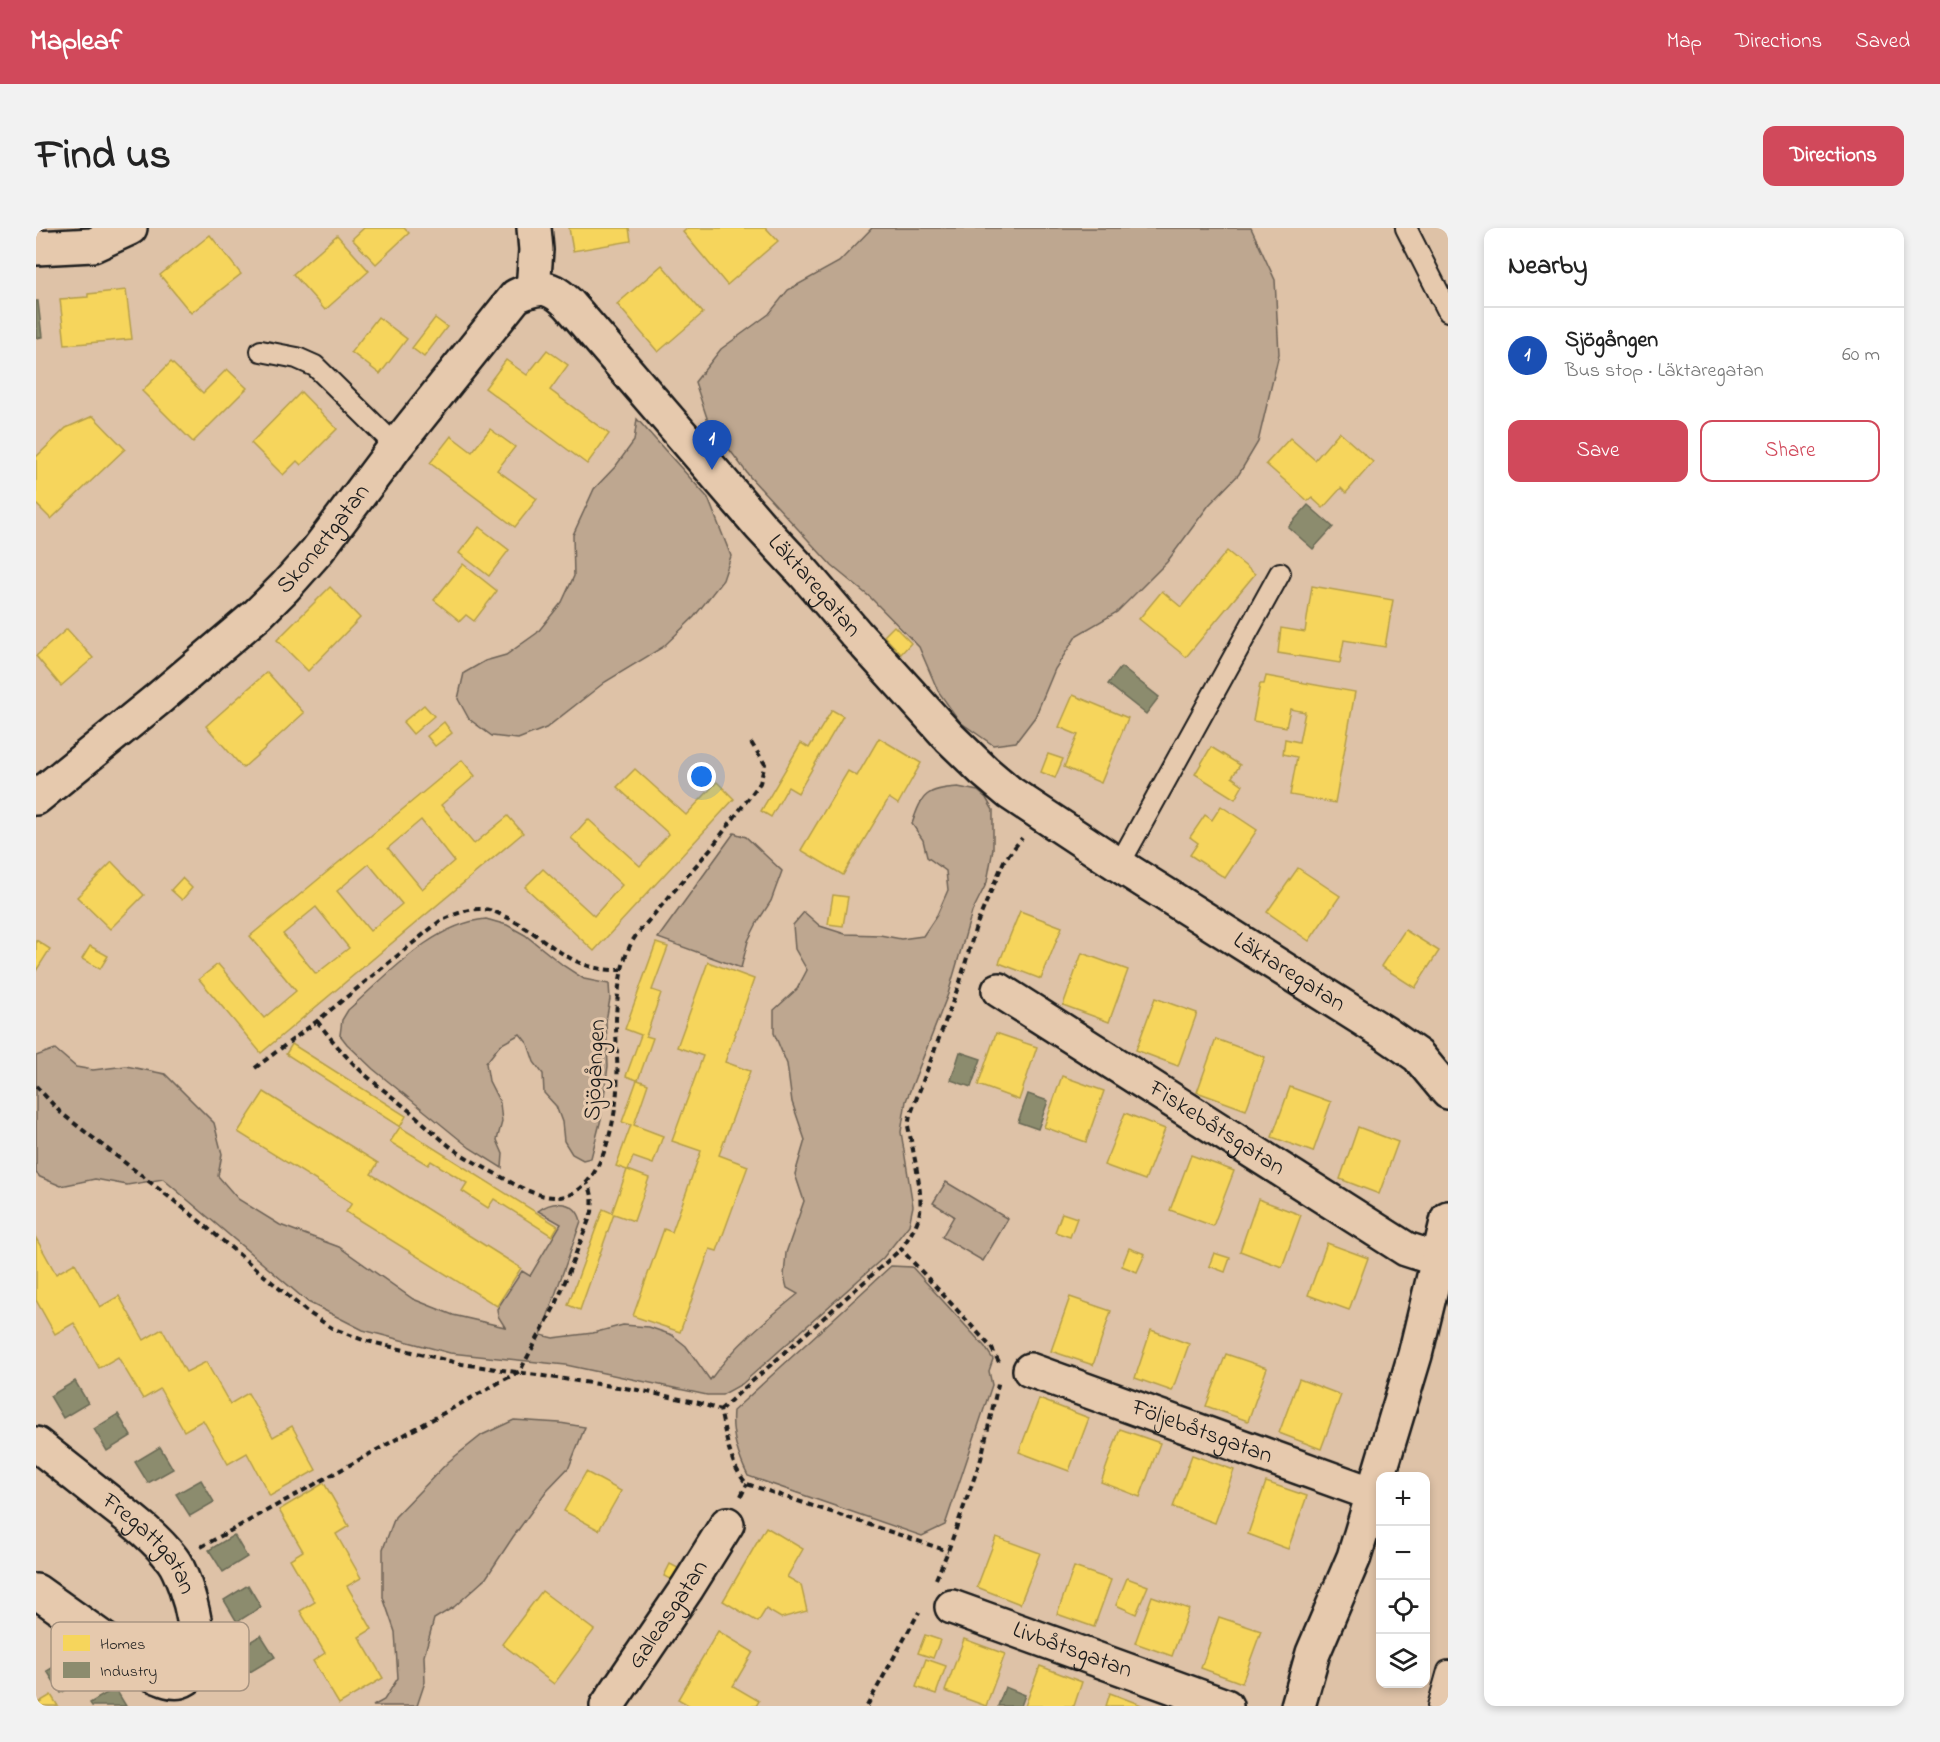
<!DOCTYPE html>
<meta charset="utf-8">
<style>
:root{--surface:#fff;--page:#f2f2f2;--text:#222;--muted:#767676;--line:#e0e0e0;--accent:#d1495b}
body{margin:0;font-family:"Indie Flower",sans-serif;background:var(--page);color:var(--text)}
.controls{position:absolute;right:18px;bottom:18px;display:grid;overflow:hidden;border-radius:12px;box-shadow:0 3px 9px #0003}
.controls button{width:54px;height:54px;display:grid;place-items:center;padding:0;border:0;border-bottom:2px solid var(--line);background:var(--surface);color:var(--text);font:30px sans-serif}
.you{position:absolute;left:666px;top:549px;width:21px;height:21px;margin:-15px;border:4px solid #fff;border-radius:50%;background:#1a73e8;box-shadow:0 0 0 9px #1a73e833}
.badge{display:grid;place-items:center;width:39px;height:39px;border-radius:50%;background:var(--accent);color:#fff;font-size:20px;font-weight:700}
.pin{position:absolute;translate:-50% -50px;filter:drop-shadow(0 2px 3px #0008)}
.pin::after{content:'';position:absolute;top:32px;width:21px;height:18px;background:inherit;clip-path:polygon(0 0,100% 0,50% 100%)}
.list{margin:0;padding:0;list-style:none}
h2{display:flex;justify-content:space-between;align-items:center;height:78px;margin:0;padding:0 24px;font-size:26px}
h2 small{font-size:20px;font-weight:400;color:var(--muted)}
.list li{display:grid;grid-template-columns:39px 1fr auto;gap:18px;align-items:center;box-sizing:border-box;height:96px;padding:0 24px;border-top:2px solid var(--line)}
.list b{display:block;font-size:22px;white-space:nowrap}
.list p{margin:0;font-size:20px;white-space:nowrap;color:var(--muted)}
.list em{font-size:20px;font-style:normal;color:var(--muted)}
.actions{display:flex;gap:12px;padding:18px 24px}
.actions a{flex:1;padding:14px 0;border:2px solid var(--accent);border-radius:12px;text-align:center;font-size:21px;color:var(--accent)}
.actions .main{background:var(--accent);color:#fff}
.icon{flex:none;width:33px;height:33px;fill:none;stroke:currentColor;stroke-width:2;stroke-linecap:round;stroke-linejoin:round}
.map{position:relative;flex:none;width:1412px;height:1478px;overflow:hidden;border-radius:12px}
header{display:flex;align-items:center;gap:36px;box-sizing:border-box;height:84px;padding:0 30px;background:var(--accent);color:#fff}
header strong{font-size:28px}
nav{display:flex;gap:33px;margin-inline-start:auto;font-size:21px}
.intro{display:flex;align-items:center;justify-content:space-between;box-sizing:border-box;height:144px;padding:0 36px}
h1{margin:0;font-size:42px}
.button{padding:15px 27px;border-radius:12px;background:var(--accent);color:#fff;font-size:21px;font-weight:700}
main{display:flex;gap:36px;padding:0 36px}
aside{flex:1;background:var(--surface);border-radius:12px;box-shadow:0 3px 9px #0003}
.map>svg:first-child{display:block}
</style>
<header>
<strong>Mapleaf</strong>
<nav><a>Map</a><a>Directions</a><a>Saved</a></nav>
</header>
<div class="intro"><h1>Find us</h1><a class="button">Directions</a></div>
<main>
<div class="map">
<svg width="1412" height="1478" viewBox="0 0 1412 1478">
<rect width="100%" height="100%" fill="#dec2a7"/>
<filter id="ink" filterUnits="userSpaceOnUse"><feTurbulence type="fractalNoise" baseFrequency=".0167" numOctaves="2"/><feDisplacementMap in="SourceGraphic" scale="12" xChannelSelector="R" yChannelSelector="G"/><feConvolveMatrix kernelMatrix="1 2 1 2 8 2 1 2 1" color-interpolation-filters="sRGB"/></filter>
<g filter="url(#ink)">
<!-- green -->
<g fill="#bea790" stroke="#6d6256" stroke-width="1.5">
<polygon points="836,0 1215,0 1239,52 1243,126 1222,214 1203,246 1173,277 1131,334 1081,384 1041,407 1019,441 999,489 980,514 957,517 924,494 902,463 883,419 835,370 796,338 714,249 672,193 659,154 685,121 733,86 752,62 803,34"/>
<polygon points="601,191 672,270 695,328 687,352 658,389 627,419 569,454 510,500 482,511 456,508 433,491 422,471 428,445 449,433 470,427 501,405 526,374 538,348 537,307 558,261 579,239 598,213"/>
<path d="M922 559 942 563 950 570 957 582V621L951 654 936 684 912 766 870 873 865 904 877 978 873 997 847 1030 706 1156 686 1167H671L530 1137 414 1125 327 1102 272 1074 127 951 91 957 59 951 25 958 4 949 0 945V828L19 821 40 839 57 842 90 838 129 846 178 895 186 926 182 948 202 971 244 997 303 1019 377 1071 417 1087 469 1099 462 1088 461 1081 486 1043 494 1048 525 996 502 983C518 971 540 973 545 993L505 1107 517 1110 557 1105 587 1097 613 1099 636 1107 650 1118 674 1152C698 1118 730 1092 762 1066L751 1060 748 1048 750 1025 768 973 759 946 769 912 756 874 751 836 738 805V782L761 761 771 742 759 721 757 697 768 684 784 698 809 706 844 707 865 711 887 708 901 687 912 662 910 643 891 629 887 612 876 596C886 566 890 561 922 559Z"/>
<polygon points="698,605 710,609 746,643 735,673 722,693 712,713 705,740 622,710"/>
<path d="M450 691 471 697 489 707 528 738 548 751 573 756 574 771 570 793 572 838 565 891 555 930 547 932 536 926 528 913 526 894 520 878 508 865 507 846 498 834 492 816 484 806 464 817 450 835 453 853 464 875 466 894 461 912 467 926 466 940 434 920 337 841 311 816 304 807 306 792 312 782C352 747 396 696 450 691Z"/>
<polygon points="910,954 972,991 947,1033 906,1009 918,988 897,975"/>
<path d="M855 1038 876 1039 949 1119 957 1131 953 1143 956 1157 909 1297 886 1308 712 1248C702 1228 695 1205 697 1183Z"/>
<polygon points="478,1192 524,1195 549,1199 533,1239 511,1262 477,1309 450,1350 418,1379 398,1391 388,1428 389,1454 381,1478 337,1478 348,1472 362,1450 359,1404 347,1369 347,1321 359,1289 412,1234 446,1207"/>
</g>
<!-- homes -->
<g fill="#f6d55c" stroke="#b59e49" stroke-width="1.5" fill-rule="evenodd">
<polygon points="328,0 368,0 373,5 340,36 316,11"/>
<polygon points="533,0 593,0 595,13 537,23"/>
<polygon points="652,0 730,0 742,13 691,57 647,4"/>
<polygon points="174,7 205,46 155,85 124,47"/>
<polygon points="301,7 333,43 289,82 257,46"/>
<polygon points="626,37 667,85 622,124 581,76"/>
<polygon points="90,62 96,111 29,117 24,71 52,69 52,66"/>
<polygon points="342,89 371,111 344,146 315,124"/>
<polygon points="399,90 411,99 388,129 376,120"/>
<polygon points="511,122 532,137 514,162 573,206 551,236 449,160 470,132 491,147"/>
<polygon points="135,134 167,165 191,141 211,160 157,214 106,163"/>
<polygon points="265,164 301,201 265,237 261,233 247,247 215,215"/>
<polygon points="57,188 89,221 15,291 0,276 0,229 30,200"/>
<polygon points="454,201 479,219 461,242 501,271 479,299 394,235 415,208 436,224"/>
<polygon points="1303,204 1337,234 1310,265 1305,260 1287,280 1276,270 1272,273 1230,236 1254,210 1279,232"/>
<polygon points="443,299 473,322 453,348 423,325"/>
<polygon points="1191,323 1219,346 1150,429 1103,391 1126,363 1145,379"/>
<polygon points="427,336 461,363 438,393 430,387 424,393 398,372"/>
<polygon points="1276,358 1357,372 1349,419 1308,412 1304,435 1242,425 1245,400 1269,404"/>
<polygon points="294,359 324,390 272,443 241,412"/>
<polygon points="858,398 875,415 865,426 848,408"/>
<polygon points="31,401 57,430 25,458 0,428"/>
<polygon points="231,444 268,485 207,540 170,498"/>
<polygon points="1230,448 1319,464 1299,575 1254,567 1261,529 1247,526 1249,511 1263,514 1269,484 1254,481 1250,499 1217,493 1224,456 1228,456"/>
<polygon points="1037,467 1092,490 1065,555 1028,539 1042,507 1023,499"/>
<polygon points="388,477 398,488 377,506 367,494"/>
<polygon points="796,482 807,488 762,565 752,559 735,589 725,583 765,515 773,520"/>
<polygon points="408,494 416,505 399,518 391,508"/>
<polygon points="843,510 885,535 862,576 853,570 807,647 765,622 812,543 821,548"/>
<polygon points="1175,519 1204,537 1196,549 1207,557 1199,571 1159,546"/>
<polygon points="1012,526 1027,531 1019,550 1005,544"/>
<path d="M426 532 439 548 405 577 438 616 472 588 487 605 225 825 163 751 182 736 228 790 260 763 214 708ZM385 592 418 633 386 661 352 620ZM333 636 366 676 334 703 301 663ZM280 679 313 720 280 746 247 706Z"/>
<polygon points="599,541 650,587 681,554 698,571 558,723 489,659 507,641 558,688 586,657 535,610 552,591 604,638 633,606 581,559"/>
<polygon points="1185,578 1221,602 1189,650 1154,627 1162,615 1154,609 1169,587 1176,592"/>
<polygon points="76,634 108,667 74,701 41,669"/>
<polygon points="1262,640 1304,668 1273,713 1231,684"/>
<polygon points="146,650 156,660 146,672 135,662"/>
<polygon points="797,667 812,669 807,698 792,696"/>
<polygon points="984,683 1026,699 1005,751 963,735"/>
<polygon points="1369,702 1403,723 1379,760 1345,738"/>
<polygon points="0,712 14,721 0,743"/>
<polygon points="620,715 632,719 616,762 625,765 610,808 617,810 602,852 612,856 598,897 627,908 617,936 597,929 592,942 613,950 598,993 578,986 544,1082 532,1077 567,981 576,985 591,942 580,938 595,897 586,894 601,852 590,848 605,807 589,801"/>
<polygon points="54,718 72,728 64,741 46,731"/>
<polygon points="1046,725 1092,742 1073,794 1027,777"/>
<polygon points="672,734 718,751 689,834 714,843 683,927 712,938 681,1023 674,1021 644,1104 597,1088 628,1001 636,1004 665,923 636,913 667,828 641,819"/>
<polygon points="1119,770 1161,785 1142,838 1100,822"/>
<polygon points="960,805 1001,819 983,872 942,857"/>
<polygon points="1180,811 1229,829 1210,882 1161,864"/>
<polygon points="256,816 370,888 364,899 250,826"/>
<polygon points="1026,848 1068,863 1050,914 1008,899"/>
<polygon points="1254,859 1295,874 1277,924 1236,909"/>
<polygon points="228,864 342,935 335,946 485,1040 461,1078 310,984 316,975 202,904"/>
<polygon points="1089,885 1129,901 1109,952 1068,937"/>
<polygon points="364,899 522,998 516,1008 458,971 452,980 426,963 431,955 395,933 392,937 354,914"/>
<polygon points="1322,899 1362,914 1343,966 1304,951"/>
<polygon points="1155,927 1198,943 1177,998 1134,982"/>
<polygon points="1222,971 1265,987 1246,1039 1204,1023"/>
<polygon points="1026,985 1041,990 1034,1009 1019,1004"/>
<polygon points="0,1010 20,1046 39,1035 64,1079 83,1068 108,1112 126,1101 150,1144 170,1134 194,1176 212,1165 237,1209 256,1198 280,1242 234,1268 211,1225 192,1236 167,1192 148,1203 124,1161 107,1171 82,1129 63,1140 38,1095 19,1106 0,1072"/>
<polygon points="1291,1015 1332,1030 1313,1082 1272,1067"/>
<polygon points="1093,1020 1109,1026 1101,1044 1086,1038"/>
<polygon points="1178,1025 1194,1030 1189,1044 1173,1038"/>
<polygon points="1034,1069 1075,1083 1057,1137 1015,1123"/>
<polygon points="1115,1102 1153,1116 1136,1163 1099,1150"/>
<polygon points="1190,1126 1231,1140 1212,1193 1170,1178"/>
<polygon points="1263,1151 1305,1167 1285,1221 1243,1205"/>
<polygon points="1003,1171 1053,1190 1033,1243 983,1224"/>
<polygon points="1084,1201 1124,1215 1104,1269 1065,1254"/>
<polygon points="1156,1227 1198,1242 1179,1295 1137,1279"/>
<polygon points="550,1244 585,1263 563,1302 528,1283"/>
<polygon points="1230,1254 1271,1268 1252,1321 1212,1306"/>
<polygon points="288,1255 313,1298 300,1306 325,1350 311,1358 336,1401 323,1409 347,1450 303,1476 277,1433 289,1425 264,1383 279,1374 254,1331 267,1323 243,1282"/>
<polygon points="730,1299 767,1321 751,1349 765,1357 771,1383 745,1390 730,1381 722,1394 687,1373"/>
<polygon points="960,1309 1004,1325 984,1376 941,1359"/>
<polygon points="634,1336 646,1342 640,1354 628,1348"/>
<polygon points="1038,1339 1075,1352 1058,1399 1021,1386"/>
<polygon points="1091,1350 1112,1358 1100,1386 1080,1377"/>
<polygon points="506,1363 558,1402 518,1456 466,1416"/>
<polygon points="1116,1368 1153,1381 1136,1428 1099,1415"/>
<polygon points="1183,1389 1225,1403 1206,1455 1165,1440"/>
<polygon points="682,1403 717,1424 697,1458 723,1473 720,1478 654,1478 642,1471"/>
<polygon points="889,1407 904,1412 897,1430 882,1425"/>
<polygon points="928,1411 969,1426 950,1478 909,1463"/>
<polygon points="890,1431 910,1438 900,1466 880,1459"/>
<polygon points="1004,1438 1046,1454 1038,1478 989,1478"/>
<polygon points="1074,1465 1108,1478 1070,1478"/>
<polygon points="15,1467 22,1478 0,1478 0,1476"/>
</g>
<!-- industry -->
<g fill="#8c8c6e" stroke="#6a6a55" stroke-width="1.5">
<polygon points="0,73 2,73 6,109 0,110"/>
<polygon points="1272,277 1297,299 1277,321 1252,299"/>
<polygon points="1085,439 1123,469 1110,486 1072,456"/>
<polygon points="924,824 945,831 935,859 915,852"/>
<polygon points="992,866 1012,873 1002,901 982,894"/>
<polygon points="39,1153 52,1175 27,1190 14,1168"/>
<polygon points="82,1186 95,1208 71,1223 58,1201"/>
<polygon points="124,1219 137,1241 112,1255 99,1234"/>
<polygon points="165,1252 178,1274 154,1288 140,1266"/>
<polygon points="198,1307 211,1329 187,1344 173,1322"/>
<polygon points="212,1357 225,1379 201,1394 188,1372"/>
<polygon points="225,1407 239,1429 214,1444 201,1422"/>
<polygon points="36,1428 49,1450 25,1465 11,1443"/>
<polygon points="969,1459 989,1467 985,1478 962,1478"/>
<polygon points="79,1460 90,1478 56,1478 54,1475"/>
</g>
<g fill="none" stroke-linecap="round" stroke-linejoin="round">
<!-- service casing -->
<g stroke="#1c1c1c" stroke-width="24">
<g id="service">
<polyline points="1370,0 1412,83"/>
<polyline points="225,123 261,130 279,138 360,218"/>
<polyline points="1083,637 1244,345"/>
<polyline points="1402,1478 1412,1443"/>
</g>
</g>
<!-- minor casing -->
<g stroke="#1c1c1c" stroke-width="38">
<g id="minor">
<polyline points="0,20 57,17 94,0"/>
<polyline points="497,61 500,22 498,0"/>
<path id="s1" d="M963 762 1370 1021 1401 1031"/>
<path id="s2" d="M994 1142 1337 1266"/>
<path id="s3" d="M0 1216C24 1235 48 1254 72 1273 95 1291 118 1308 136 1331 151 1350 179 1443 144 1453 136 1455 126 1450 118 1447L0 1363"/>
<path id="s4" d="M916 1379 1190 1478"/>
<path id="s5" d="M571 1478 651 1360 691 1296"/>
</g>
</g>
<!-- tertiary casing -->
<g stroke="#1c1c1c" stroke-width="38">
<g id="tertiary">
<path id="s6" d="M0 570 122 471 222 386 249 359 281 323 360 218 480 68C505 57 513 57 533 76L725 299 768 345 820 406 914 510 948 543 974 565 1083 637 1349 805 1382 828 1412 864"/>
<polyline points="1262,1478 1277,1425 1318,1329 1337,1266 1379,1127 1412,990"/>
</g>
</g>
<!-- path -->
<g stroke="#1c1c1c" stroke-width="4" stroke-dasharray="6 4.5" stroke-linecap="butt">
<path d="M281 793C294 810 307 826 323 841 339 856 358 870 375 884 389 896 402 909 416 920 433 932 453 942 471 952 486 961 505 970 523 969 565 966 579 895 581 862 583 833 578 804 581 775 584 750 586 727 601 706L676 619 724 555 729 536 714 513"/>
<path d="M219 840 281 793 404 693C419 686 436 678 453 682 459 683 465 687 470 689 515 710 531 744 586 742"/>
<path d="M0 858 25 885 155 986 270 1083 296 1100 327 1112 426 1136 602 1162 663 1175 684 1182C690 1206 693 1237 711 1256L912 1323"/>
<path d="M963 1134 955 1119 865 1021C873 1009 882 997 884 983 887 964 876 918 872 898L874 888 924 754 940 698 968 633 986 610"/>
<polyline points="684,1182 865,1021"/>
<polyline points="705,1268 711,1256"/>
<path d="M165 1319 484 1143 521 1074 556 984C557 973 557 965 551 955"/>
<polyline points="900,1351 912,1323 945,1231 963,1152"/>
<polyline points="831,1478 883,1384"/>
</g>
<!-- service -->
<use href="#service" stroke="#e6c9ad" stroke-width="20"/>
<!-- minor -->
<use href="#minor" stroke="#e6c9ad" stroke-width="33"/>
<!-- tertiary -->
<use href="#tertiary" stroke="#e6c9ad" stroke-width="33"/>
</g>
</g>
<g text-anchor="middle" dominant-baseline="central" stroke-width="6" stroke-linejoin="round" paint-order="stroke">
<!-- street labels -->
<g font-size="24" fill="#1c1c1c" stroke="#e6c9ad">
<text stroke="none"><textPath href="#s6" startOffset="388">Skonertgatan</textPath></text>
<text stroke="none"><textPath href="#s6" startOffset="1131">Läktaregatan</textPath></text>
<text stroke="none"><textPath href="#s6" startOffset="1748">Läktaregatan</textPath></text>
<text transform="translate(560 842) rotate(-87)">Sjögången</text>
<text stroke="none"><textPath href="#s1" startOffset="258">Fiskebåtsgatan</textPath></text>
<text stroke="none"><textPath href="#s2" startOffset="183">Följebåtsgatan</textPath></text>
<text stroke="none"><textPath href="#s3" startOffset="152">Fregattgatan</textPath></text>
<text stroke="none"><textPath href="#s5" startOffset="110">Galeasgatan</textPath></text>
<text stroke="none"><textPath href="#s4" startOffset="128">Livbåtsgatan</textPath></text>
</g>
</g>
<!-- legend -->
<rect x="15" y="1394" width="198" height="69" rx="9" fill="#e6c9ad" stroke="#a99582" stroke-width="1.5"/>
<rect x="27" y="1407" width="27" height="16" fill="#f6d55c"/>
<rect x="27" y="1434" width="27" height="16" fill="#8c8c6e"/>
<g font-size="16" fill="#1c1c1c">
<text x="64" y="1421">Homes</text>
<text x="64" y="1448">Industry</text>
</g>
</svg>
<div class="controls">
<button>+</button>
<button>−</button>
<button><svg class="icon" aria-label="locate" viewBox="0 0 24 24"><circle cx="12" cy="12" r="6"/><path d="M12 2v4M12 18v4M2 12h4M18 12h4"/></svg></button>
<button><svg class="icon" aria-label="layers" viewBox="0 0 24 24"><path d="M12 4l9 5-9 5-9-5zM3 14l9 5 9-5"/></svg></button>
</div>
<div class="you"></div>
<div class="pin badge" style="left:676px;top:242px;background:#1a4fb4">1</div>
</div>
<aside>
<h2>Nearby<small></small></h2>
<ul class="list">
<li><span class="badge" style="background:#1a4fb4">1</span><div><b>Sjögången</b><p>Bus stop · Läktaregatan</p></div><em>60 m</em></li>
</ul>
<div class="actions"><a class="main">Save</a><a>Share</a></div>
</aside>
</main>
